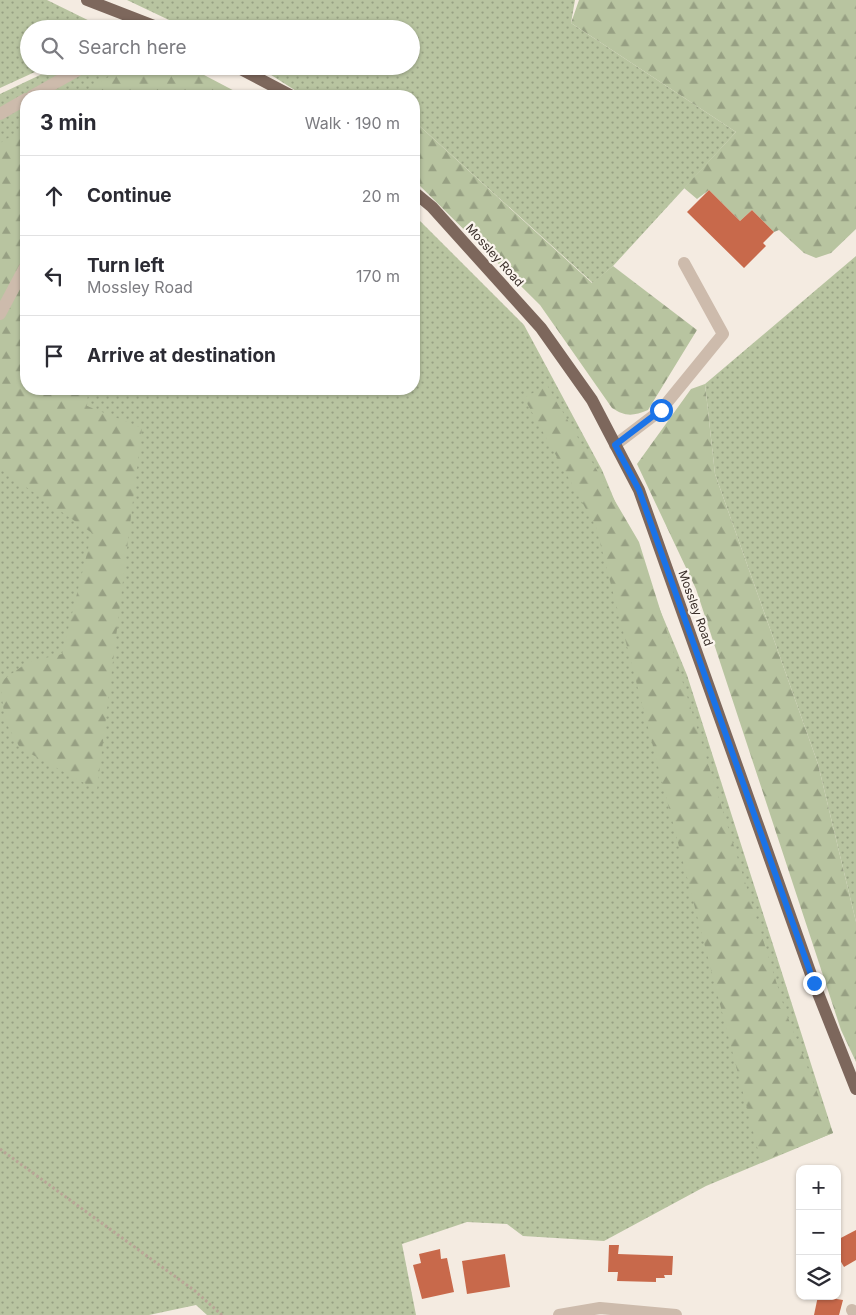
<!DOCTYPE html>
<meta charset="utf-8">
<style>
:root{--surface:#fff;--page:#f2f2f3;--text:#2b2b33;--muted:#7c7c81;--line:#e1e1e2}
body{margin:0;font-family:Inter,sans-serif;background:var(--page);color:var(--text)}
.controls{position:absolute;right:15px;bottom:15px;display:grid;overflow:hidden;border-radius:10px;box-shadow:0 1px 4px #0004}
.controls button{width:45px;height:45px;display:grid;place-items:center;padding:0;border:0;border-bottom:1px solid var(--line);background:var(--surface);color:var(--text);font:25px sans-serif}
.stop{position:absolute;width:15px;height:15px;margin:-11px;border:4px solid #1a73e8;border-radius:50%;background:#fff}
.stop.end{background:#1a73e8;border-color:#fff;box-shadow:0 1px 5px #0008}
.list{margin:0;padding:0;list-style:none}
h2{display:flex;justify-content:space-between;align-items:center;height:65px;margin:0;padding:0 20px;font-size:21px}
h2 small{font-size:16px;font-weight:400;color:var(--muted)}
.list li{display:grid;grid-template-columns:32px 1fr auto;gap:15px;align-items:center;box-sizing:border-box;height:80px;padding:0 20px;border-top:1px solid var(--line)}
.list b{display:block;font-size:19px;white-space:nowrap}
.list p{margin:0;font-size:16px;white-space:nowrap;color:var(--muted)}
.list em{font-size:16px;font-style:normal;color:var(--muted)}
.icon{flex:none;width:28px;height:28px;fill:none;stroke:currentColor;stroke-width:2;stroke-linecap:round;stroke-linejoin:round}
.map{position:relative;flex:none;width:856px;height:1315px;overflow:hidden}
.search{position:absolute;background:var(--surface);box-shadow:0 1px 4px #0004;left:20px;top:20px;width:400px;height:55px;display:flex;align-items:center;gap:12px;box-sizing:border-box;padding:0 18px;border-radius:28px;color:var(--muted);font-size:19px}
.panel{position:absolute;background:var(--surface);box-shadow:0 1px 4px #0004;left:20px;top:90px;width:400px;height:305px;border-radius:20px}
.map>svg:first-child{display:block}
</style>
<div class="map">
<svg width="856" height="1315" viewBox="0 0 856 1315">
<defs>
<pattern id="grass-dots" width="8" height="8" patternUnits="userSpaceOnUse" patternTransform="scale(1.25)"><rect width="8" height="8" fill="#b8c4a0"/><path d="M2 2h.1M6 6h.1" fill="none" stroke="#97a083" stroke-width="1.8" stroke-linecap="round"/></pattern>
<pattern id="forest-firs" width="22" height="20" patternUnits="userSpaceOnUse" patternTransform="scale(1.25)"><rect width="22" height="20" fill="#b8c4a0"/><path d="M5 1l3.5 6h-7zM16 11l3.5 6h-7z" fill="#97a083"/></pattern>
</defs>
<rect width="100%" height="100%" fill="#f4ebe1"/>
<!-- grass -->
<g fill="url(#grass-dots)">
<polygon points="0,0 47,0 106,29 29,29 29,66 48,66 0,88"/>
<polygon points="127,0 575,0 571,23 736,132 613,266 593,283 414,121 414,96 304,96 257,66 411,66 411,29 188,29"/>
<polygon points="59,66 167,66 225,96 26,96 26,389 414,389 414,215 524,325 602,470 687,675 833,1133 706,1186 604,1241 523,1236 507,1224 467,1222 402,1244 416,1315 207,1315 196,1305 149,1315 0,1315 0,94"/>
<polygon points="856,256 856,922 818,764 715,474 705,384"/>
</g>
<!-- forest -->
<g fill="url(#forest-firs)">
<polygon points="579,0 856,0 856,229 831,253 816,258 804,253 779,230 774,232 752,210 740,221 709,190 697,199 684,188 736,132 571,23"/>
<polygon points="127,66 187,66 244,96 77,96"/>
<path d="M414 121 592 283 613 266 697 330 648 410C633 416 626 417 612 408L540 305 414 180Z"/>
<polygon points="26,127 26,389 88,389 87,406 142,428 97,790 20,748 5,721 0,682 28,662 62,654 92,533 0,469 0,143"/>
<polygon points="705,384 715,474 818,764 856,922 856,1062 841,1030 696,589 637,464 691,389"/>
<polygon points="547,385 639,542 785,1010 833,1133 761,1162 596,527 524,398"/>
</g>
<!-- building -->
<g fill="#c8694b">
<polygon points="709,190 740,221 752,210 774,232 763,243 766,246 744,268 687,212"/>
<polygon points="856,1230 856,1260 844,1267 837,1255 837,1240"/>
<polygon points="609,1245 619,1245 618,1254 673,1256 672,1275 664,1275 665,1278 656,1278 656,1282 617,1281 618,1272 608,1272"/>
<polygon points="440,1249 441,1259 447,1258 454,1292 422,1299 413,1265 421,1263 419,1254"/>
<polygon points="505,1254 510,1287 467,1294 462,1261"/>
<polygon points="818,1296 843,1300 839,1315 814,1315"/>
</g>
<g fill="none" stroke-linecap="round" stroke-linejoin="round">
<!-- path -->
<polyline stroke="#b9a596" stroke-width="3" stroke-dasharray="2.5 2.5" stroke-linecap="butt" points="0,1149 195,1291 222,1315"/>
<!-- lane -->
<g stroke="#cdbbac" stroke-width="12">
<polyline points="32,96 85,66"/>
<polyline points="0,114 26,99"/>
<polyline points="0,314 26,265"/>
<polyline points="615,445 661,410 723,334 684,263"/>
</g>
<!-- street -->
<g stroke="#cdbbac" stroke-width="12">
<polyline points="852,1310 855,1315"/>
<polyline points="559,1315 600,1308 676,1315"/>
</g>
<!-- primary -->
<g stroke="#7d675c" stroke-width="12">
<polyline points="87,0 162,29"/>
<polyline points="235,66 292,96"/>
<polyline points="414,192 432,207 541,328 592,400 639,490 814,983 856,1089"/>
</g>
</g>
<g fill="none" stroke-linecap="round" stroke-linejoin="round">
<!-- route -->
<polyline stroke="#1a73e8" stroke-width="6" points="661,410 615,445 639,490 814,983"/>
</g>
<g text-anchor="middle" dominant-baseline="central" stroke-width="4.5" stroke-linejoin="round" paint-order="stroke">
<!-- street labels -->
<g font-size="12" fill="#3b302b" stroke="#fbf5ee">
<text transform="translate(495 255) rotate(48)">Mossley Road</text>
<text transform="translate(696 608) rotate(70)">Mossley Road</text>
</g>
</g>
</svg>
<div class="controls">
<button>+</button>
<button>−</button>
<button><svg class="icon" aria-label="layers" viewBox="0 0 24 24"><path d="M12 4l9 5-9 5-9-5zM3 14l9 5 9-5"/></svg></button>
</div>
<div class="stop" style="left:661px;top:410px"></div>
<div class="stop end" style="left:814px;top:983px"></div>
<div class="search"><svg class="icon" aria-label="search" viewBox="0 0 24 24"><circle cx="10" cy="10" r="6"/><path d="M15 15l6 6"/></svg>Search here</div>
<section class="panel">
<h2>3 min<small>Walk · 190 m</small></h2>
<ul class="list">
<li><svg class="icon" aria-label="ahead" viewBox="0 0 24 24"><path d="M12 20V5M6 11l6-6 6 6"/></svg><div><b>Continue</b></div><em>20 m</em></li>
<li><svg class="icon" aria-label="left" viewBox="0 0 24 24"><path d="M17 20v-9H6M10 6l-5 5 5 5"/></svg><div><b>Turn left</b><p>Mossley Road</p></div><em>170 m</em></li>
<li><svg class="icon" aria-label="arrive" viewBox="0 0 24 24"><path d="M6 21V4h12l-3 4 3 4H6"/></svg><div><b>Arrive at destination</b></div></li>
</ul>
</section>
</div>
